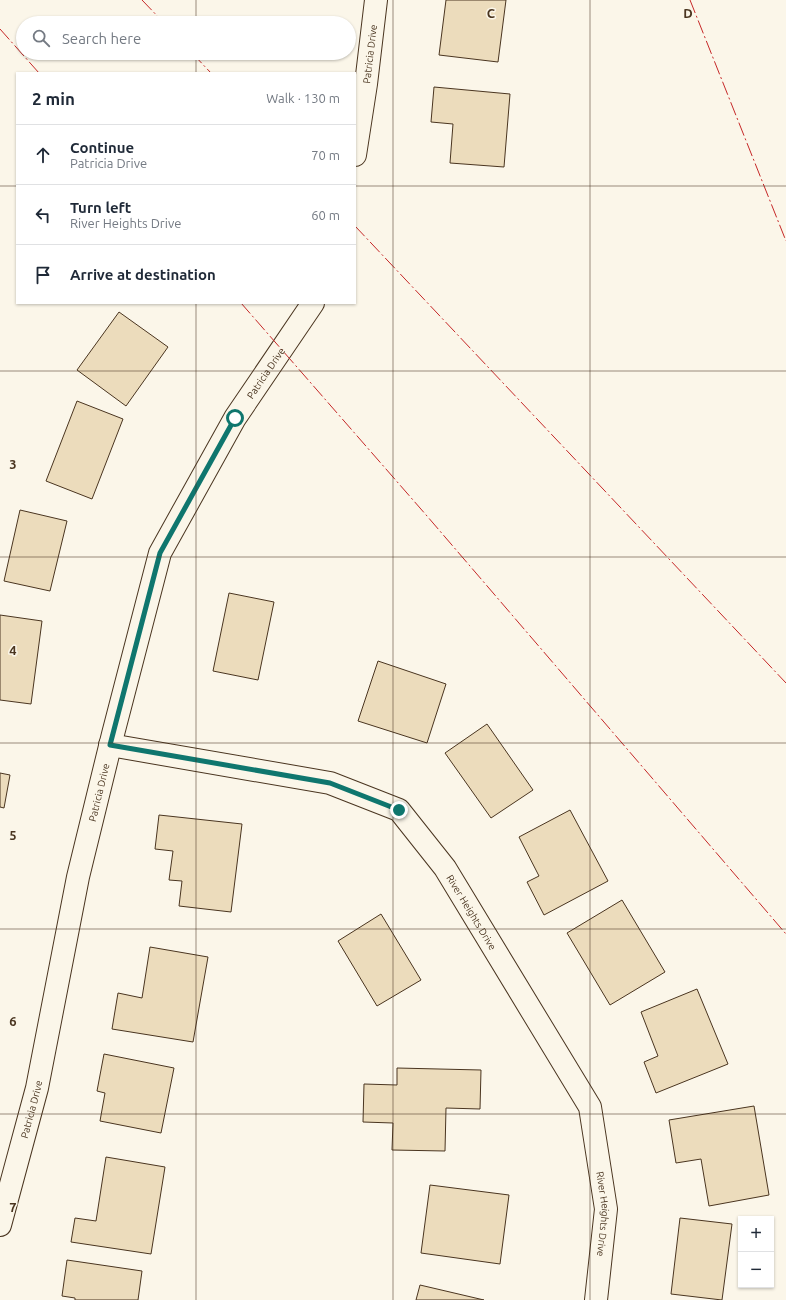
<!DOCTYPE html>
<meta charset="utf-8">
<style>
:root{--surface:#fff;--page:#f2f2f3;--text:#1f2937;--muted:#747a83;--line:#e0e1e3}
body{margin:0;font-family:Ubuntu,sans-serif;background:var(--page);color:var(--text)}
.controls{position:absolute;right:12px;bottom:12px;display:grid;overflow:hidden;border-radius:0px;box-shadow:0 1px 3px #0004}
.controls button{width:36px;height:36px;display:grid;place-items:center;padding:0;border:0;border-bottom:1px solid var(--line);background:var(--surface);color:var(--text);font:20px sans-serif}
.stop{position:absolute;width:12px;height:12px;margin:-9px;border:3px solid #0f766e;border-radius:50%;background:#fff}
.stop.end{background:#0f766e;border-color:#fff;box-shadow:0 1px 4px #0008}
.list{margin:0;padding:0;list-style:none}
h2{display:flex;justify-content:space-between;align-items:center;height:52px;margin:0;padding:0 16px;font-size:17px}
h2 small{font-size:13px;font-weight:400;color:var(--muted)}
.list li{display:grid;grid-template-columns:26px 1fr auto;gap:12px;align-items:center;box-sizing:border-box;height:60px;padding:0 16px;border-top:1px solid var(--line)}
.list b{display:block;font-size:15px;white-space:nowrap}
.list p{margin:0;font-size:13px;white-space:nowrap;color:var(--muted)}
.list em{font-size:13px;font-style:normal;color:var(--muted)}
.icon{flex:none;width:22px;height:22px;fill:none;stroke:currentColor;stroke-width:2;stroke-linecap:round;stroke-linejoin:round}
.map{position:relative;flex:none;width:786px;height:1300px;overflow:hidden}
.search{position:absolute;background:var(--surface);box-shadow:0 1px 3px #0004;left:16px;top:16px;width:340px;height:44px;display:flex;align-items:center;gap:10px;box-sizing:border-box;padding:0 14px;border-radius:22px;color:var(--muted);font-size:15px}
.panel{position:absolute;background:var(--surface);box-shadow:0 1px 3px #0004;left:16px;top:72px;width:340px;height:232px;border-radius:0px}
.map>svg:first-child{display:block}
</style>
<div class="map">
<svg width="786" height="1300" viewBox="0 0 786 1300">
<rect width="100%" height="100%" fill="#fbf6e9"/>
<!-- building -->
<g fill="#ecdcbc" stroke="#4a3520">
<polygon points="446,0 506,0 498,62 439,55"/>
<polygon points="434,87 510,94 504,167 450,163 453,124 431,122"/>
<polygon points="119,312 168,347 126,406 77,370"/>
<polygon points="77,401 123,419 92,499 46,481"/>
<polygon points="20,510 67,521 50,591 4,581"/>
<polygon points="229,593 274,602 258,680 213,671"/>
<polygon points="0,615 42,621 31,704 0,700"/>
<polygon points="378,661 446,684 427,743 358,721"/>
<polygon points="487,724 533,790 491,818 445,753"/>
<polygon points="0,773 10,775 4,808 0,807"/>
<polygon points="570,810 608,881 544,915 527,882 539,876 519,837"/>
<polygon points="159,815 242,824 231,912 179,906 182,881 169,880 173,851 155,849"/>
<polygon points="622,900 665,972 610,1005 567,933"/>
<polygon points="381,914 421,980 377,1006 338,941"/>
<polygon points="150,947 208,957 193,1042 112,1029 118,993 142,998"/>
<polygon points="697,989 728,1064 656,1093 644,1062 658,1056 641,1012"/>
<polygon points="104,1054 174,1068 161,1133 100,1121 105,1093 97,1091"/>
<polygon points="397,1068 481,1070 480,1109 446,1108 445,1151 392,1150 393,1123 363,1122 364,1084 397,1085"/>
<polygon points="754,1106 769,1195 709,1206 701,1159 676,1163 669,1120"/>
<polygon points="106,1157 165,1167 151,1254 71,1242 75,1218 96,1221"/>
<polygon points="430,1185 509,1195 500,1264 421,1253"/>
<polygon points="680,1218 732,1224 722,1300 671,1294"/>
<polygon points="67,1260 142,1271 138,1300 75,1300 75,1298 62,1296"/>
<polygon points="420,1285 484,1300 416,1300"/>
</g>
<g fill="none" stroke-linecap="round" stroke-linejoin="round">
<!-- street casing -->
<g stroke="#4a3520" stroke-width="24">
<g id="street">
<path id="s1" d="M355 155 366 84 376 0"/>
<path id="s2" d="M110 745 330 783 399 810 445 868 590 1107 606 1209 596 1300"/>
<path id="s3" d="M0 1225 37 1088 78 877 113 734 160 553 235 418 313 303"/>
</g>
</g>
<!-- street -->
<use href="#street" stroke="#fbf6e9" stroke-width="22"/>
<!-- power -->
<g stroke="#c62828" stroke-width="1" stroke-dasharray="14 3 2 3" stroke-linecap="butt">
<polyline points="142,0 164,23"/>
<polyline points="690,0 786,241"/>
<polyline points="0,29 39,73"/>
<polyline points="192,53 211,73"/>
<polyline points="355,226 786,683"/>
<polyline points="241,303 427,516 786,934"/>
</g>
</g>
<g fill="none" stroke-linecap="round" stroke-linejoin="round">
<!-- route -->
<polyline stroke="#0f766e" stroke-width="5" points="235,418 160,553 110,745 330,783 399,810"/>
</g>
<!-- grid -->
<path fill="none" stroke="#4a3520" stroke-width="1" stroke-opacity="0.55" d="M196 0V23M393 0V1300M590 0V1300M196 53V73M0 186H17M355 186H786M196 303V1300M0 371H786M0 557H786M0 743H786M0 929H786M0 1114H786"/>
<g text-anchor="middle" dominant-baseline="central" stroke-width="3" stroke-linejoin="round" paint-order="stroke">
<!-- street labels -->
<g font-size="10" fill="#4a3520" stroke="#fbf6e9">
<text stroke="none"><textPath href="#s1" startOffset="102">Patricia Drive</textPath></text>
<text stroke="none"><textPath href="#s3" startOffset="900">Patricia Drive</textPath></text>
<text stroke="none"><textPath href="#s3" startOffset="444">Patricia Drive</textPath></text>
<text stroke="none"><textPath href="#s2" startOffset="423">River Heights Drive</textPath></text>
<text stroke="none"><textPath href="#s3" startOffset="120">Patricia Drive</textPath></text>
<text stroke="none"><textPath href="#s2" startOffset="759">River Heights Drive</textPath></text>
</g>
</g>
<g font-size="13" text-anchor="middle" font-weight="bold" fill="#4a3520" stroke="#fbf6e9" stroke-width="3" stroke-linejoin="round" paint-order="stroke">
<text x="491" y="18">C</text>
<text x="688" y="18">D</text>
<text x="13" y="469">3</text>
<text x="13" y="655">4</text>
<text x="13" y="840">5</text>
<text x="13" y="1026">6</text>
<text x="13" y="1212">7</text>
</g>
</svg>
<div class="controls">
<button>+</button>
<button>−</button>
</div>
<div class="stop" style="left:235px;top:418px"></div>
<div class="stop end" style="left:399px;top:810px"></div>
<div class="search"><svg class="icon" aria-label="search" viewBox="0 0 24 24"><circle cx="10" cy="10" r="6"/><path d="M15 15l6 6"/></svg>Search here</div>
<section class="panel">
<h2>2 min<small>Walk · 130 m</small></h2>
<ul class="list">
<li><svg class="icon" aria-label="ahead" viewBox="0 0 24 24"><path d="M12 20V5M6 11l6-6 6 6"/></svg><div><b>Continue</b><p>Patricia Drive</p></div><em>70 m</em></li>
<li><svg class="icon" aria-label="left" viewBox="0 0 24 24"><path d="M17 20v-9H6M10 6l-5 5 5 5"/></svg><div><b>Turn left</b><p>River Heights Drive</p></div><em>60 m</em></li>
<li><svg class="icon" aria-label="arrive" viewBox="0 0 24 24"><path d="M6 21V4h12l-3 4 3 4H6"/></svg><div><b>Arrive at destination</b></div></li>
</ul>
</section>
</div>
